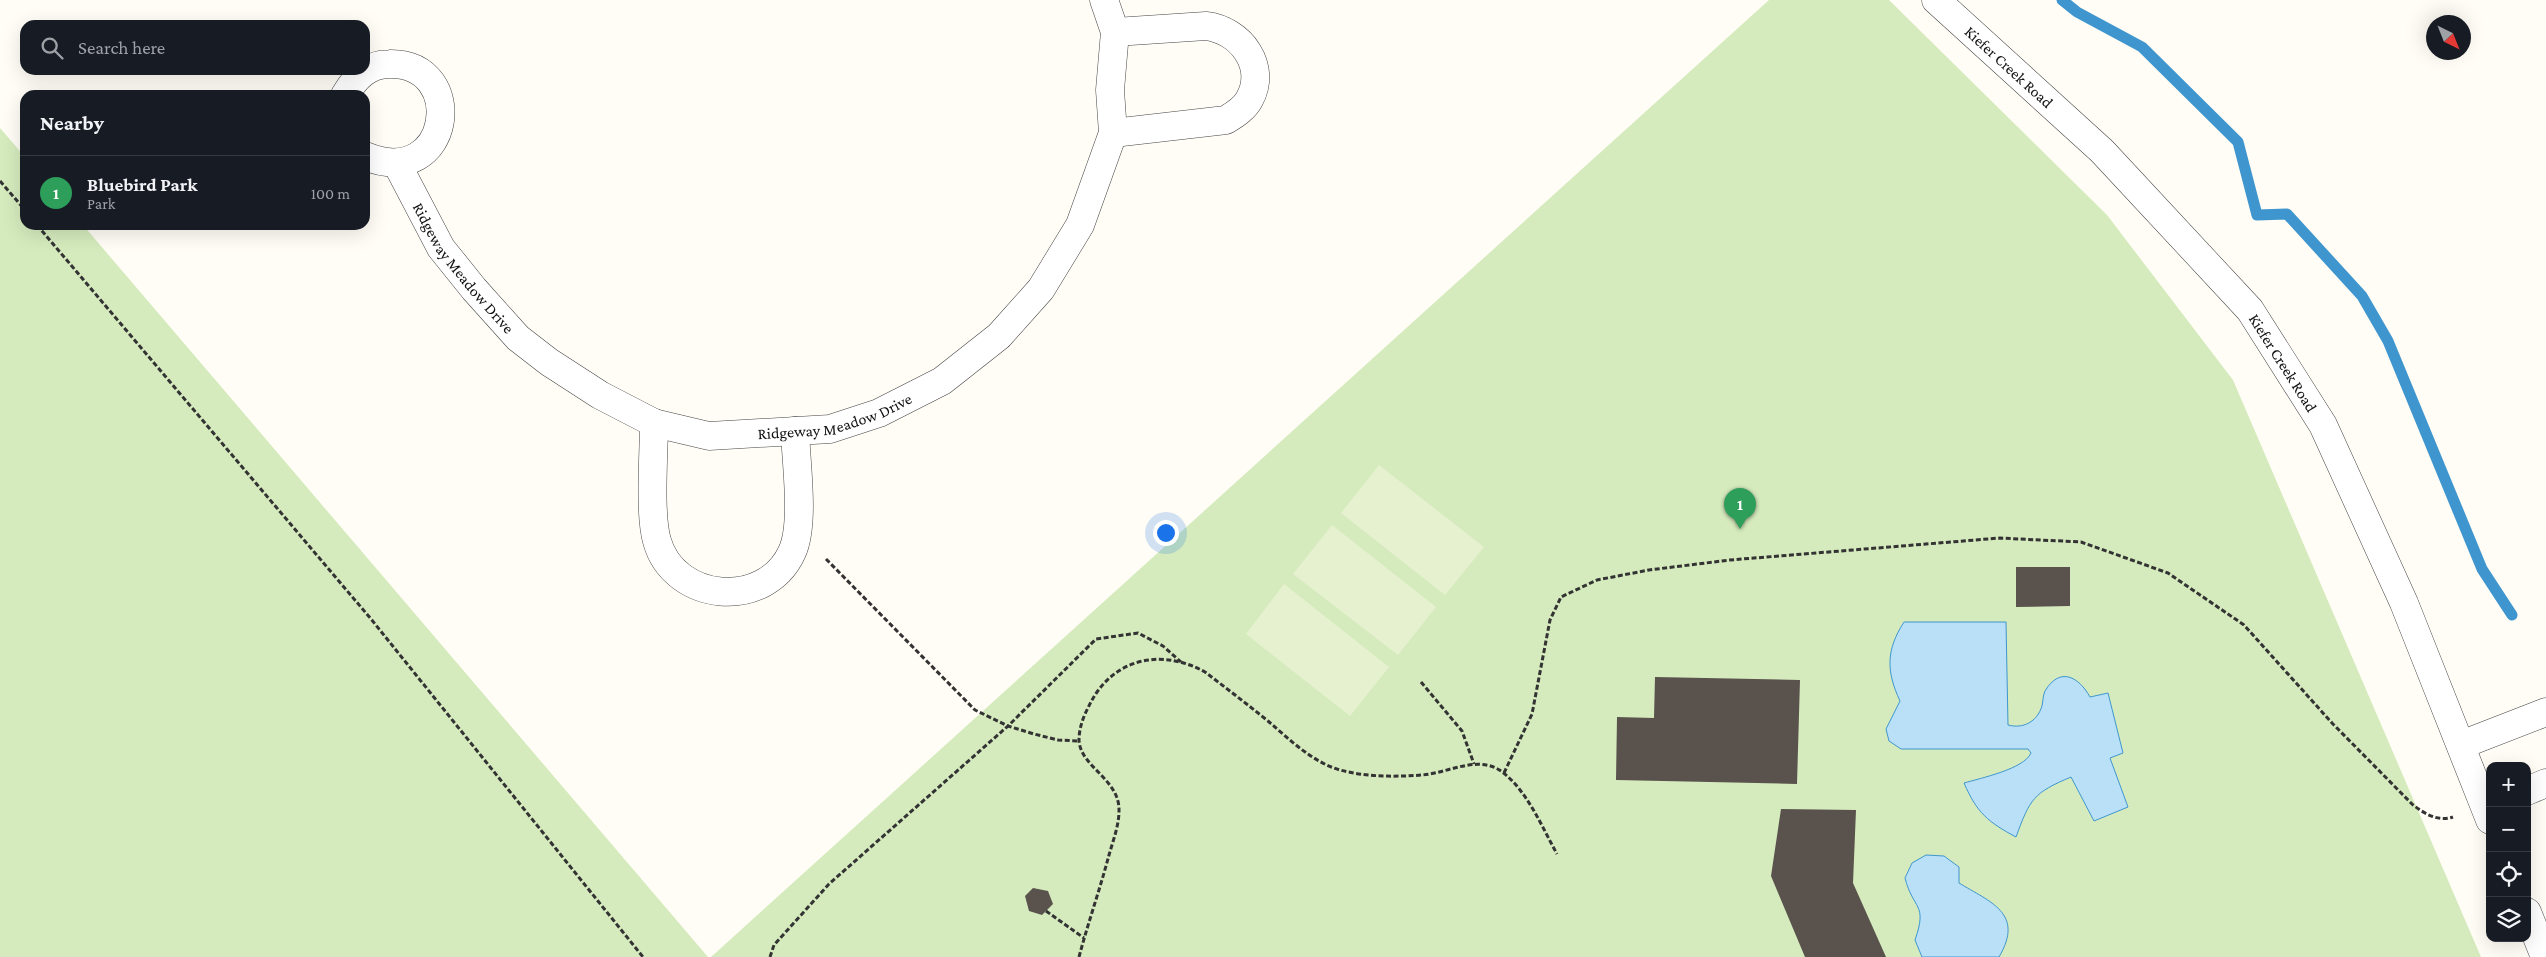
<!DOCTYPE html>
<meta charset="utf-8">
<style>
:root{--surface:#171b24;--page:#20242c;--text:#f1f3f6;--muted:#9ea1a6;--line:#363941;--accent:#2563eb}
body{margin:0;font-family:"Crimson Pro",serif;background:var(--page);color:var(--text)}
.controls{position:absolute;right:15px;bottom:15px;display:grid;overflow:hidden;border-radius:10px;box-shadow:0 5px 20px #0002}
.controls button{width:45px;height:45px;display:grid;place-items:center;padding:0;border:0;border-bottom:1px solid var(--line);background:var(--surface);color:var(--text);font:25px sans-serif}
.compass{position:absolute;left:2426px;top:15px;width:45px;height:45px;border-radius:50%;background:var(--surface);box-shadow:0 5px 20px #0002;rotate:137deg}
.you{position:absolute;left:1165px;top:532px;width:18px;height:18px;margin:-12px;border:4px solid #fff;border-radius:50%;background:#1a73e8;box-shadow:0 0 0 8px #1a73e833}
.badge{display:grid;place-items:center;width:32px;height:32px;border-radius:50%;background:var(--accent);color:#fff;font-size:16px;font-weight:700}
.pin{position:absolute;translate:-50% -41px;filter:drop-shadow(0 1px 2px #0008)}
.pin::after{content:'';position:absolute;top:26px;width:18px;height:15px;background:inherit;clip-path:polygon(0 0,100% 0,50% 100%)}
.list{margin:0;padding:0;list-style:none}
h2{display:flex;justify-content:space-between;align-items:center;height:65px;margin:0;padding:0 20px;font-size:21px}
h2 small{font-size:16px;font-weight:400;color:var(--muted)}
.list li{display:grid;grid-template-columns:32px 1fr auto;gap:15px;align-items:center;box-sizing:border-box;height:75px;padding:0 20px;border-top:1px solid var(--line)}
.list b{display:block;font-size:19px;white-space:nowrap}
.list p{margin:0;font-size:16px;white-space:nowrap;color:var(--muted)}
.list em{font-size:16px;font-style:normal;color:var(--muted)}
.icon{flex:none;width:28px;height:28px;fill:none;stroke:currentColor;stroke-width:2;stroke-linecap:round;stroke-linejoin:round}
.map{position:relative;flex:none;width:2546px;height:957px;overflow:hidden}
.search{position:absolute;background:var(--surface);box-shadow:0 5px 20px #0002;left:20px;top:20px;width:350px;height:55px;display:flex;align-items:center;gap:12px;box-sizing:border-box;padding:0 18px;border-radius:15px;color:var(--muted);font-size:19px}
.panel{position:absolute;background:var(--surface);box-shadow:0 5px 20px #0002;left:20px;top:90px;width:350px;height:140px;border-radius:15px}
.map>svg:first-child{display:block}
</style>
<div class="map">
<svg width="2546" height="957" viewBox="0 0 2546 957">
<rect width="100%" height="100%" fill="#fffdf5"/>
<!-- green -->
<g fill="#d5ebbd">
<polygon points="1769,0 1889,0 2107,215 2233,380 2481,957 711,957"/>
<polygon points="0,128 25,157 25,225 83,225 708,957 0,957"/>
</g>
<!-- pitch -->
<g fill="#e6f2cf">
<polygon points="1379,465 1484,547 1445,595 1341,513"/>
<polygon points="1332,525 1436,607 1398,655 1293,574"/>
<polygon points="1284,584 1389,667 1350,716 1246,634"/>
</g>
<!-- water -->
<g fill="#b9e0f7" stroke="#3f96cf">
<path d="M1904 622H2006L2008 725C2023 729 2037 722 2042 706 2043 701 2043 695 2045 691 2060 666 2079 677 2090 697L2108 693 2123 753 2110 758 2128 807 2094 821 2071 777C2033 793 2030 799 2016 837 1988 822 1977 813 1964 783 1981 778 2024 769 2031 753L2028 749H1901L1889 741 1886 729 1900 701C1886 671 1886 650 1904 622Z"/>
<path d="M1926 855 1944 856 1959 867V883C1990 902 2025 913 1999 957H1922L1915 940C1928 903 1913 910 1905 878L1912 863Z"/>
</g>
<g fill="none" stroke-linecap="round" stroke-linejoin="round">
<!-- stream -->
<polyline stroke="#3f96cf" stroke-width="11" points="2062,0 2077,12 2142,47 2238,142 2257,215 2287,214 2362,296 2388,341 2482,569 2512,615"/>
</g>
<!-- building -->
<g fill="#5a524d">
<polygon points="2016,567 2070,567 2070,606 2016,607"/>
<polygon points="1655,677 1800,680 1797,784 1616,780 1617,717 1654,718"/>
<polygon points="1781,809 1856,810 1853,883 1886,957 1805,957 1771,876"/>
<polygon points="1033,888 1048,891 1053,904 1042,915 1029,911 1025,896"/>
</g>
<g fill="none" stroke-linecap="round" stroke-linejoin="round">
<!-- minor casing -->
<g stroke="#444" stroke-width="29">
<g id="minor">
<path d="M345 95C355 78 368 64 389 64 469 62 452 192 365 156"/>
<path d="M1113 133 1226 120C1234 115 1244 109 1249 100 1268 67 1241 30 1206 26L1115 32"/>
<path id="s1" d="M397 164 441 248 474 289 518 338 549 362 600 395 654 423 709 436 830 429 879 413 942 381 999 336 1041 289 1080 225 1113 133 1110 90 1115 32 1104 0"/>
<path d="M654 423C654 453 649 514 657 541 674 602 765 611 792 552 805 524 796 463 795 431"/>
<polyline points="2461,745 2546,712"/>
<polyline points="2527,791 2546,783"/>
</g>
</g>
<!-- tertiary casing -->
<g stroke="#444" stroke-width="29">
<g id="tertiary">
<path id="s2" d="M1936 0 2102 151 2250 310 2323 425 2404 603 2490 820"/>
<polyline points="2527,912 2545,957"/>
</g>
</g>
<!-- path -->
<g stroke="#333" stroke-width="3" stroke-dasharray="5 2.5" stroke-linecap="butt">
<polyline points="0,181 25,210"/>
<polyline points="37,225 371,619 643,957"/>
<polyline points="826,559 975,710 1008,726 1034,734 1058,740 1079,741"/>
<polyline points="1421,682 1462,731 1474,764"/>
<path d="M1504 773 1532 714 1550 620 1561 597 1597 580 1649 570 1730 560 2000 538 2081 542 2168 573 2244 625 2332 723 2413 805C2425 814 2438 822 2453 817"/>
<polyline points="1046,911 1084,938"/>
<polyline points="770,957 774,945 829,884 1008,726 1096,639 1138,633 1163,646 1181,662"/>
<path d="M1079 957C1088 923 1100 889 1109 855 1113 841 1119 825 1119 811 1120 779 1080 767 1079 740 1079 729 1083 717 1088 708 1110 659 1160 647 1205 672 1226 688 1247 704 1268 721 1289 739 1312 762 1340 770 1366 777 1395 777 1422 775 1450 773 1481 752 1506 775 1529 795 1542 827 1557 854"/>
</g>
<!-- minor -->
<use href="#minor" stroke="#fff" stroke-width="28"/>
<!-- tertiary -->
<use href="#tertiary" stroke="#fff" stroke-width="28"/>
</g>
<g text-anchor="middle" dominant-baseline="central" stroke-width="5" stroke-linejoin="round" paint-order="stroke">
<!-- street labels -->
<g font-size="16" fill="#111" stroke="#fff">
<text stroke="none"><textPath href="#s2" startOffset="99">Kiefer Creek Road</textPath></text>
<text stroke="none"><textPath href="#s1" startOffset="124">Ridgeway Meadow Drive</textPath></text>
<text stroke="none"><textPath href="#s2" startOffset="504">Kiefer Creek Road</textPath></text>
<text stroke="none"><textPath href="#s1" startOffset="559">Ridgeway Meadow Drive</textPath></text>
</g>
</g>
</svg>
<div class="controls">
<button>+</button>
<button>−</button>
<button><svg class="icon" aria-label="locate" viewBox="0 0 24 24"><circle cx="12" cy="12" r="6"/><path d="M12 2v4M12 18v4M2 12h4M18 12h4"/></svg></button>
<button><svg class="icon" aria-label="layers" viewBox="0 0 24 24"><path d="M12 4l9 5-9 5-9-5zM3 14l9 5 9-5"/></svg></button>
</div>
<svg class="compass" viewBox="-18 -18 36 36"><path d="M0-13l5 13h-10z" fill="#e53935"/><path d="M0 13l5-13h-10z" fill="#9ea1a6"/></svg>
<div class="you"></div>
<div class="pin badge" style="left:1740px;top:529px;background:#2e9e5b">1</div>
<div class="search"><svg class="icon" aria-label="search" viewBox="0 0 24 24"><circle cx="10" cy="10" r="6"/><path d="M15 15l6 6"/></svg>Search here</div>
<section class="panel">
<h2>Nearby<small></small></h2>
<ul class="list">
<li><span class="badge" style="background:#2e9e5b">1</span><div><b>Bluebird Park</b><p>Park</p></div><em>100 m</em></li>
</ul>
</section>
</div>
